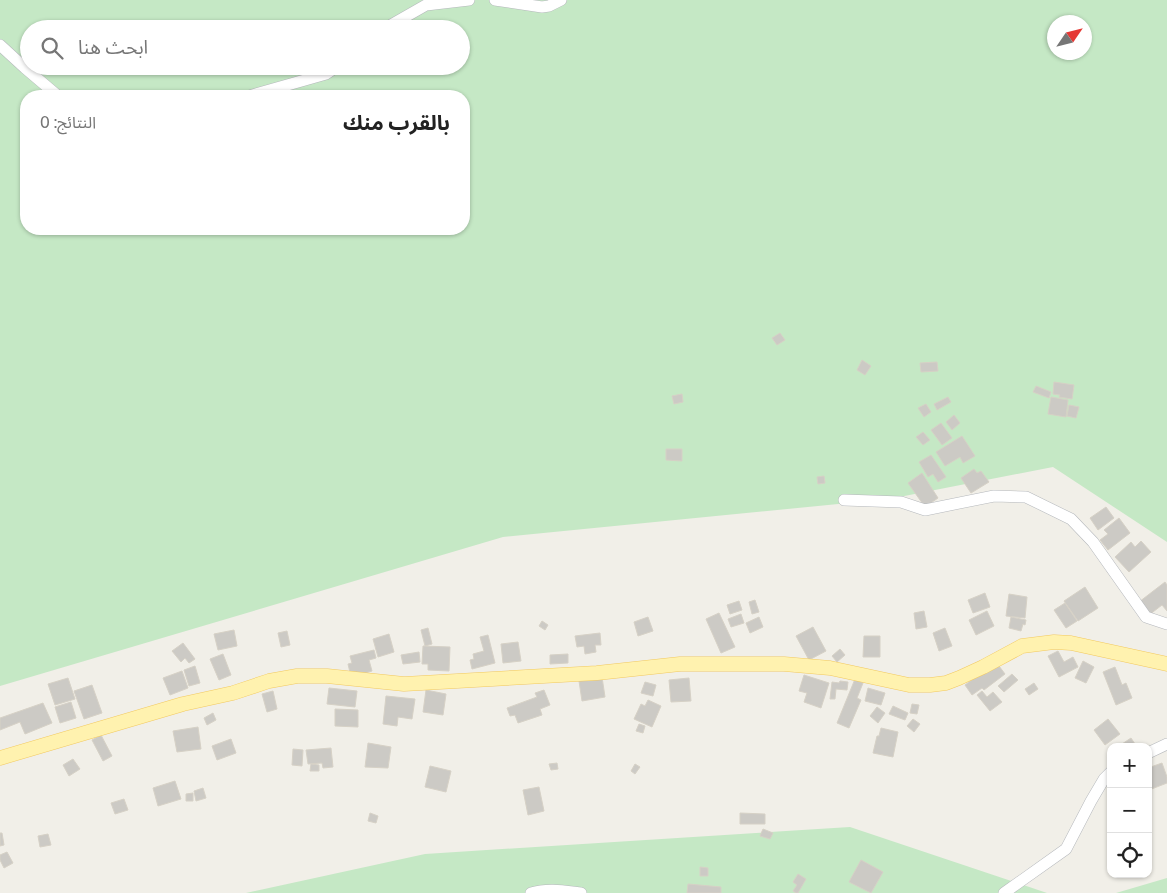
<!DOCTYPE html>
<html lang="ar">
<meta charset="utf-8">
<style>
:root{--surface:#fff;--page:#f6f6f6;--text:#222;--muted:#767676;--line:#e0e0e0}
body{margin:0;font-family:"Public Sans","Noto Sans Arabic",sans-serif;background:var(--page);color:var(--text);direction:rtl}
.controls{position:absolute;right:15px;bottom:15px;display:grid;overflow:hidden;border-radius:10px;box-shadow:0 1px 4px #0004}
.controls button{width:45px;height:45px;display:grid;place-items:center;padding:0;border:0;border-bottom:1px solid var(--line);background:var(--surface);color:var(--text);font:25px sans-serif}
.compass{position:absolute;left:1047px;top:15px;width:45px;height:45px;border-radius:50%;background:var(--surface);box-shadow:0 1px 4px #0004;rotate:55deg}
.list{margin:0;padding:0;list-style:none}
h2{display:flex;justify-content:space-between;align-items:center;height:65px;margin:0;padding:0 20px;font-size:21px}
h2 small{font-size:16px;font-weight:400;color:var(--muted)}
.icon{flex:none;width:28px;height:28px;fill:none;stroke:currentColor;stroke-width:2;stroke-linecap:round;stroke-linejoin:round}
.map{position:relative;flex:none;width:1167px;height:893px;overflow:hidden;direction:ltr}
.search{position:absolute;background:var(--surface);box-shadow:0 1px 4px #0004;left:20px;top:20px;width:450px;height:55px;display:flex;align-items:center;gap:12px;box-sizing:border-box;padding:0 18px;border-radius:28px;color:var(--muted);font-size:19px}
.panel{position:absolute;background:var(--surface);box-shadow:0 1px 4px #0004;left:20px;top:90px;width:450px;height:145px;border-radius:20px;direction:rtl}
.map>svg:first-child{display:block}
</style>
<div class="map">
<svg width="1167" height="893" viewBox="0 0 1167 893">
<rect width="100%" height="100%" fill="#f1efe8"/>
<!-- green -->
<g fill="#c5e8c5" fill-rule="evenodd">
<path d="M0 0H1167V542L1053 467 889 499 503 537 0 686ZM1054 22H1084V52H1054ZM29 29H461V66H29ZM26 96H464V229H26Z"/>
<polygon points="850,827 1047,893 246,893 425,854"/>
<polygon points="1167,878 1167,893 1116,893"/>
</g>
<!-- building -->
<g fill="#cccac5" stroke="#d6d1c6">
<polygon points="780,333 785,340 777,345 772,338"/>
<polygon points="862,360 871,366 865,375 857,370"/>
<polygon points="937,362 938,371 921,372 920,363"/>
<polygon points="1054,382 1074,385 1072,399 1059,397 1060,395 1053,394"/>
<polygon points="1036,386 1051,392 1049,398 1033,392"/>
<polygon points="682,394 683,402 674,404 672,396"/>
<polygon points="948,397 951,402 937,410 934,404"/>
<polygon points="1051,397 1068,400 1066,417 1048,414"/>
<polygon points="926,404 931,412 924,417 918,408"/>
<polygon points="1069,405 1079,407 1076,418 1067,416"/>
<polygon points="954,415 960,423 952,430 946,422"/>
<polygon points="941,423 952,438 942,445 931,430"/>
<polygon points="923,432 930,440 923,445 916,437"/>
<polygon points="962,436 975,456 963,463 960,457 945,466 936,452"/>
<polygon points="666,449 682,449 682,461 666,460"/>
<polygon points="931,455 946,477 938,482 933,474 928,477 919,462"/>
<polygon points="974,469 977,473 981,471 989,482 971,493 961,478"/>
<polygon points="922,473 938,498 925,507 908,483"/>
<polygon points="824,476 825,483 818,484 817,477"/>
<polygon points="1106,507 1114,518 1098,530 1090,518"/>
<polygon points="1119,518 1130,533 1108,550 1100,540 1108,534 1104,530"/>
<polygon points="1141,541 1151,552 1129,572 1115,557 1131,542 1135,547"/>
<polygon points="1165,582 1167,585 1167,611 1162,605 1149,615 1139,602"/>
<polygon points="1085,587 1098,608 1078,621 1064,601"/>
<polygon points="985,593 990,607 973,613 968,600"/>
<polygon points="1009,594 1027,597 1025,618 1006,616"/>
<polygon points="755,600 759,612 752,614 749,602"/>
<polygon points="739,601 742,610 730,614 727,605"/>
<polygon points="1065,603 1077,621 1066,628 1054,610"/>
<polygon points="924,611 927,627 916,629 914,613"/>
<polygon points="987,611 994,626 976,635 969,620"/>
<polygon points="719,613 735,647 721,653 706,619"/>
<polygon points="741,614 744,623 731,627 728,619"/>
<polygon points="648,617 653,631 638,636 634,622"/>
<polygon points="759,617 763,627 750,633 746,623"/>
<polygon points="1011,617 1026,620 1025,625 1023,624 1021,631 1009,628"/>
<polygon points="542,621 548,625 545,630 539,626"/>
<polygon points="813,627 826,651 809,660 796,636"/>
<polygon points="428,628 432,644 425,646 421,630"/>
<polygon points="945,628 952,646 939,651 933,633"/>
<polygon points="234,630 237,646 218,650 214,634"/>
<polygon points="287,631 290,645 281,647 278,633"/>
<polygon points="600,633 601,645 595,645 596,652 585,654 584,646 577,647 575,636"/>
<polygon points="389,634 394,652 378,657 373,639"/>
<polygon points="488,635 495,663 472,669 470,660 474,659 473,654 484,651 480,637"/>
<polygon points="864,636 880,636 880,657 863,657"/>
<polygon points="518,642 521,661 503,663 501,644"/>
<polygon points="183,643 195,659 189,663 185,658 181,662 172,651"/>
<polygon points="423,646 450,647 449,671 428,670 428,664 422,664"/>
<polygon points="840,649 845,655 837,662 832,656"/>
<polygon points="374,650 376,658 369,660 372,671 351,677 348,664 352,663 350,656"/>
<polygon points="1058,651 1064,662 1073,657 1078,667 1059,677 1048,656"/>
<polygon points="419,652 420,662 403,664 401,655"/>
<polygon points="223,654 231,675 219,680 210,659"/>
<polygon points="568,654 568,663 550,664 550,655"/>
<polygon points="1083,661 1094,667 1086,683 1075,678"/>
<polygon points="996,662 1005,674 984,690 982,688 972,695 965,685"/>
<polygon points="195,666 200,683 189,686 184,670"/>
<polygon points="1115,667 1122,685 1126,683 1132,698 1116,705 1103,672"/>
<polygon points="182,671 188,688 170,695 163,678"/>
<polygon points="1012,674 1018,680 1004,692 998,686"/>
<polygon points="804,675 829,683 821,708 804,702 807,693 799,691"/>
<polygon points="602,677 605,697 582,701 579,681"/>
<polygon points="68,678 75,699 55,705 48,684"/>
<polygon points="689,678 691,701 671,702 669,680"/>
<polygon points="855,679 863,683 857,698 861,700 849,728 837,723"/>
<polygon points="840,681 848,682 847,690 836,689 835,699 830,699 832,682 839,683"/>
<polygon points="645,682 656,685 653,696 641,693"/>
<polygon points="1034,683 1038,689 1029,695 1025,689"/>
<polygon points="92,685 102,713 84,719 74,691"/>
<polygon points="329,688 357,691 355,707 327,704"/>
<polygon points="868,688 885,693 881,705 865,701"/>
<polygon points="426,690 446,694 443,715 423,712"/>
<polygon points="544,690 550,705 540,709 542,715 518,723 515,715 510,716 507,708 537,697 535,693"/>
<polygon points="273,691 277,709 267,712 262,694"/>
<polygon points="982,691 987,697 993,692 1002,702 990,711 977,695"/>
<polygon points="386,696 415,699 412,719 398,717 397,726 383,724"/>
<polygon points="648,700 661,706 652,727 634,719 641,704 645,706"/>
<polygon points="71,702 76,718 60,723 55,707"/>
<polygon points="43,703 52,723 25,734 20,722 0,730 0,718"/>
<polygon points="912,704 919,705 917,714 910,713"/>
<polygon points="893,706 908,713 905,720 889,714"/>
<polygon points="877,707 885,713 878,723 870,716"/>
<polygon points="335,709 358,710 358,727 335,726"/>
<polygon points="213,713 216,720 207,725 204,718"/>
<polygon points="913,719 920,724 914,732 907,726"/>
<polygon points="1108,719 1120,734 1105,745 1094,730"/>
<polygon points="639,724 645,726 643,733 636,731"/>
<polygon points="198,727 201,749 177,752 173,731"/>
<polygon points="881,728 898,732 893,757 873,753 877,736 879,736"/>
<polygon points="101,735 112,756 103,761 92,740"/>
<polygon points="1131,738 1137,747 1124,747 1122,744"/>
<polygon points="231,739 236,753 217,760 212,746"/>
<polygon points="368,743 391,747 388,768 365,767"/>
<polygon points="331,748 333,767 323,768 322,763 308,764 306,750"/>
<polygon points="293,749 303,750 302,766 292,765"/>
<polygon points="73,759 80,769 69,776 63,765"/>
<polygon points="557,763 558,769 551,770 549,764"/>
<polygon points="1162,763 1167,777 1167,783 1149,790 1148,768"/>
<polygon points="311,764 319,765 319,771 310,771"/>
<polygon points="635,764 640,767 635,774 631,771"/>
<polygon points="430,766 451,771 446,792 425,787"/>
<polygon points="175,781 181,799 158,806 153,788"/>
<polygon points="539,787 544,811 528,815 523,790"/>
<polygon points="203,788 206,798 196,801 194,791"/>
<polygon points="193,793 193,801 186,801 186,794"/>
<polygon points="124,799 128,810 115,814 111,803"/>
<polygon points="370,813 378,816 376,823 368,821"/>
<polygon points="740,813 765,814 765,824 740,824"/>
<polygon points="763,829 773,833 770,839 760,836"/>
<polygon points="0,833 2,833 4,845 0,846"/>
<polygon points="48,834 51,845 40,847 38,836"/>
<polygon points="7,852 13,863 4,868 0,860 0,855"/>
<polygon points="861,860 883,872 871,893 849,882"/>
<polygon points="700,867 708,868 708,876 700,876"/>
<polygon points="798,874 806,879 798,893 796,893 793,891 797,885 793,882"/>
<polygon points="688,884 721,887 721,893 687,893"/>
</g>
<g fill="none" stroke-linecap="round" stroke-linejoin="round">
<!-- minor casing -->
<g stroke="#b5b8bc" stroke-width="12">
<g id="minor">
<polyline points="495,0 542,7 549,6 561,0"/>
<polyline points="384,29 426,5 469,0"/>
<polyline points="0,45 25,68 58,96"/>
<polyline points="249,96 326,74 338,66"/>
<polyline points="844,500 901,502 925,510 994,496 1026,497 1071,519 1093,542 1146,617 1167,624"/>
<polyline points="1148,753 1167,744"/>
<path d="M531 893C548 888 564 891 581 893"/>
<polyline points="1004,893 1066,849 1091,801 1104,779 1111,772"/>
</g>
</g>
<!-- major casing -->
<g stroke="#f2c960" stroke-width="15">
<polyline id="major" points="0,758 183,704 233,693 269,681 297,676 327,676 404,684 597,673 680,664 784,664 830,668 909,685 930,685 946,683 959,678 983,667 1022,646 1054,642 1071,643 1167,664"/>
</g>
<!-- minor -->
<use href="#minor" stroke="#fff" stroke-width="11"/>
<!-- major -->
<use href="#major" stroke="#fff2af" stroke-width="14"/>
</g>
</svg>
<div class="controls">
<button>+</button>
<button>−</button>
<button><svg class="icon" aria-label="locate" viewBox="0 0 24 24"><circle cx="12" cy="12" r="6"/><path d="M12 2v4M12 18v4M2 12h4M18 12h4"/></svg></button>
</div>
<svg class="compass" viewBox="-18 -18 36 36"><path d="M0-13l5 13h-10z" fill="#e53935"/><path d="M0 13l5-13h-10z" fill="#767676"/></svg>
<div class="search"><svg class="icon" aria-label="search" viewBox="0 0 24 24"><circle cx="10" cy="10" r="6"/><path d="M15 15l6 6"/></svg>ابحث هنا</div>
<section class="panel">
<h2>بالقرب منك<small>النتائج: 0</small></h2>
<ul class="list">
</ul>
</section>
</div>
